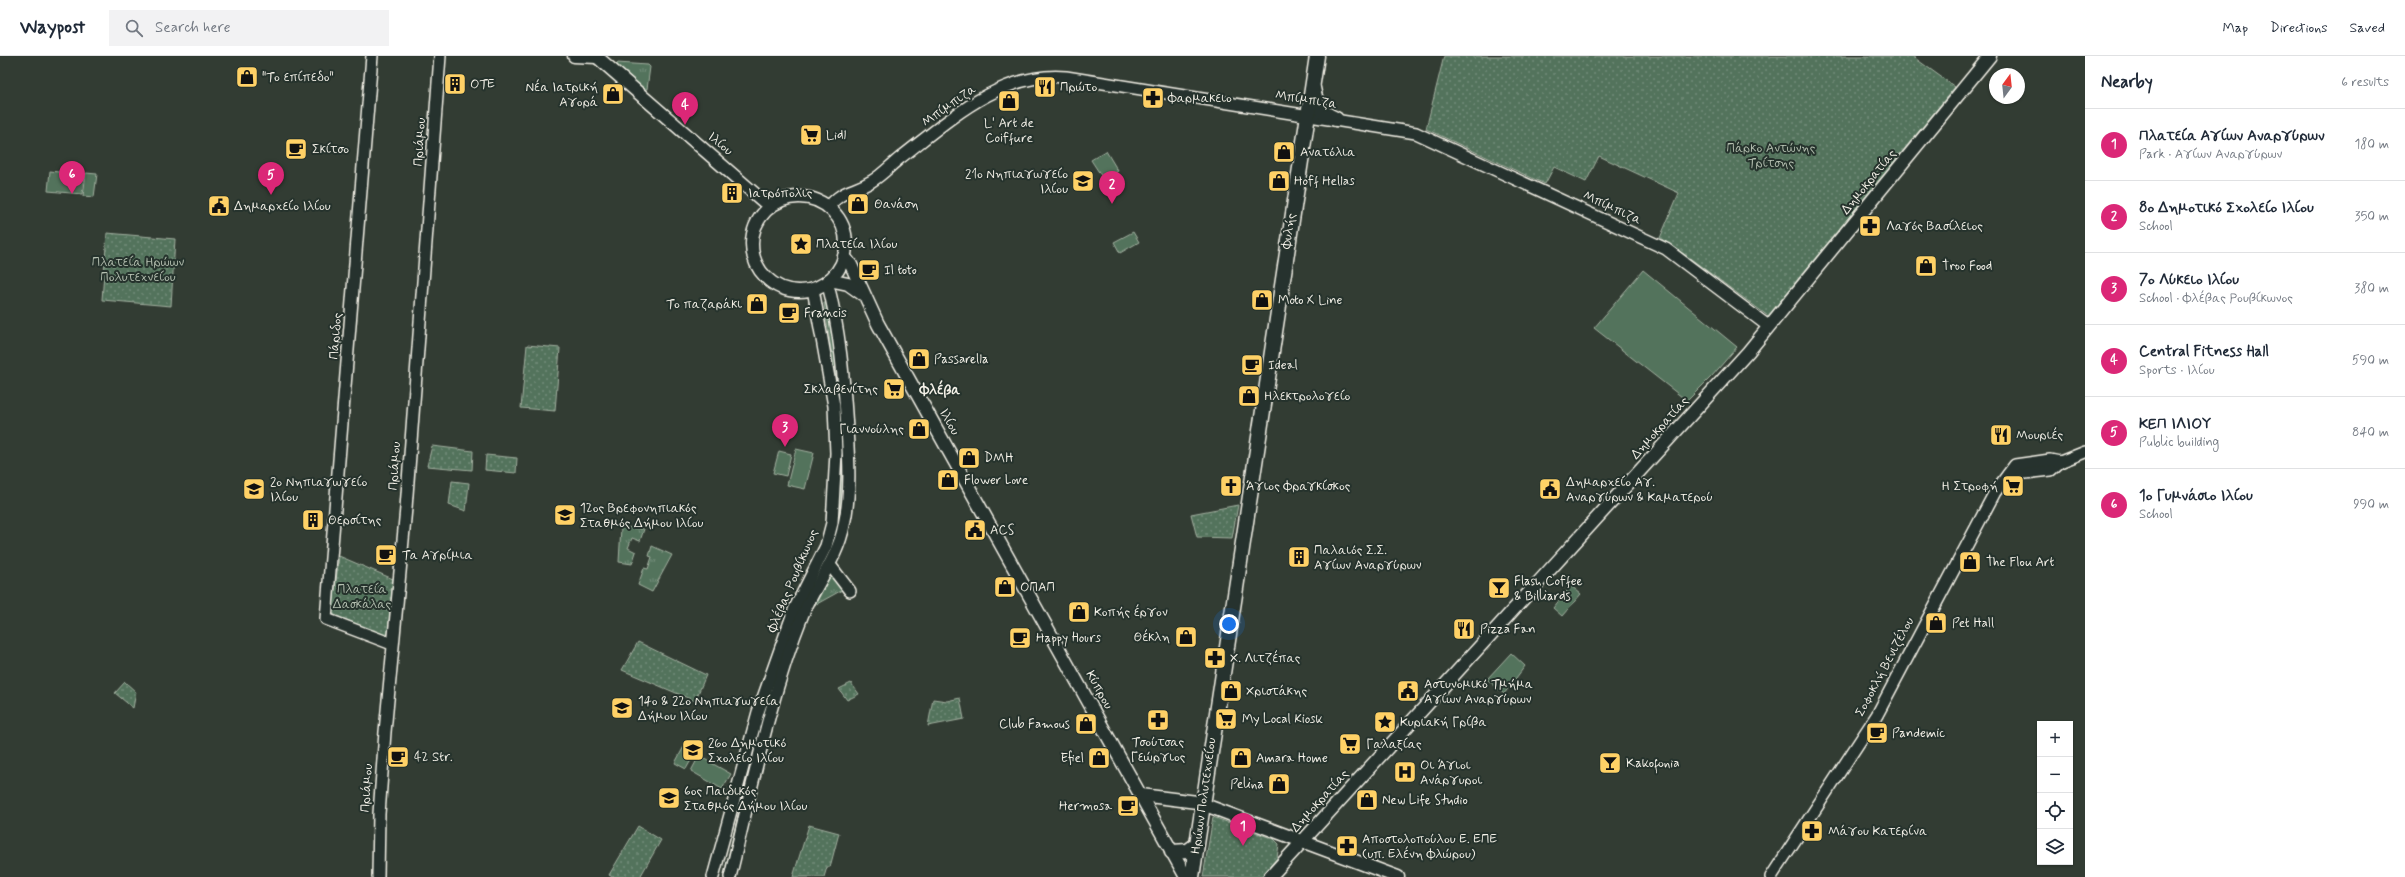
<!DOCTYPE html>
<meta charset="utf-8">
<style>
:root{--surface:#fff;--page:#f2f2f3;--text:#1f2937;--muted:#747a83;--line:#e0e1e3;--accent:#db2777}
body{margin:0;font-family:Mynerve,sans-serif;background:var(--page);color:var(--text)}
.controls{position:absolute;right:12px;bottom:12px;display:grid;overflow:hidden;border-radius:0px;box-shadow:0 1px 3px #0004}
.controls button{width:36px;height:36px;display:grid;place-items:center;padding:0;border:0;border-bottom:1px solid var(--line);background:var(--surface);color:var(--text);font:20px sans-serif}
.compass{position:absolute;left:1989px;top:12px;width:36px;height:36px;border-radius:50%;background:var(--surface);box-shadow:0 1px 3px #0004;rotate:15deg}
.you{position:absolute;left:1229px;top:568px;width:14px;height:14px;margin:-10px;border:3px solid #fff;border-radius:50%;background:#1a73e8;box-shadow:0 0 0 6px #1a73e833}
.badge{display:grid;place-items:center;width:26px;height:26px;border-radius:50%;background:var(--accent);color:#fff;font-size:13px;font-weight:700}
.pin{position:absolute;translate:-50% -33px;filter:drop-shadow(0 1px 2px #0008)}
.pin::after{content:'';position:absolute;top:21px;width:14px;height:12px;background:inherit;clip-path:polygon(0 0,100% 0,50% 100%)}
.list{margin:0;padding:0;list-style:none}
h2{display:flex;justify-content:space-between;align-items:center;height:52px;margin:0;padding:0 16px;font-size:17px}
h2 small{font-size:13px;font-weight:400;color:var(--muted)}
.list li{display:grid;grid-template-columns:26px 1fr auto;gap:12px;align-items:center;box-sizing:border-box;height:72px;padding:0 16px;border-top:1px solid var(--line)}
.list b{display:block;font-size:15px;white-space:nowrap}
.list p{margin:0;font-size:13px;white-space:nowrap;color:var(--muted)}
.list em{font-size:13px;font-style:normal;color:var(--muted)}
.icon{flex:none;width:22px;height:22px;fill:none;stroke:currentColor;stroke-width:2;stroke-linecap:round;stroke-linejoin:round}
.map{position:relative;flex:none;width:2085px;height:821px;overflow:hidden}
header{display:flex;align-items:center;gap:24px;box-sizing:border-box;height:56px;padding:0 20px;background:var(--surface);border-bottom:1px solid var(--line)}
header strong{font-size:19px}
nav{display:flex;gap:22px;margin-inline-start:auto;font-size:14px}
.search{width:280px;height:36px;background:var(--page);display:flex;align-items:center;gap:10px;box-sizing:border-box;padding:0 14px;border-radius:0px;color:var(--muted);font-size:15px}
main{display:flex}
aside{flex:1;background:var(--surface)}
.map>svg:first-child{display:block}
</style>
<header>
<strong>Waypost</strong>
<div class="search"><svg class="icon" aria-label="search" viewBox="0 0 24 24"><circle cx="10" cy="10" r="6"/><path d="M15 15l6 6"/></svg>Search here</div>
<nav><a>Map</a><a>Directions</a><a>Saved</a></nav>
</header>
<main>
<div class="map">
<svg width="2085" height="821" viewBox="0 0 2085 821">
<defs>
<pattern id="grass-tufts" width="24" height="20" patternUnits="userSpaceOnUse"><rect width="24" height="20" fill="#53735c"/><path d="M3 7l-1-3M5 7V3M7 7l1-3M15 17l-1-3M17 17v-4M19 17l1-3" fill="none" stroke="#758e7b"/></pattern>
<pattern id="park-dots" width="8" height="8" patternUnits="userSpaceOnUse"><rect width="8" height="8" fill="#53735c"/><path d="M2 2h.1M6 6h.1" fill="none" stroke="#758e7b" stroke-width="1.8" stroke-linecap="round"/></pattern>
</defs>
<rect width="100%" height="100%" fill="#323c33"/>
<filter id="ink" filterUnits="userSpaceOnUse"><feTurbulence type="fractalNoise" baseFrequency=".025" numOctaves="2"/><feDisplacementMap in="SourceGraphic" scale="8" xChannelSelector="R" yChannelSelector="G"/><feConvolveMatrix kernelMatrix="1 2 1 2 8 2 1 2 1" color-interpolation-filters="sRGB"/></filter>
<g filter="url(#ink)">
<!-- grass -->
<g fill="url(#grass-tufts)" stroke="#a4b2a2">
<polygon points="617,7 648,9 650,11 647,33 642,33 617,10"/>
<polygon points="829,246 841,324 845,391 843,447 838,480 808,540 729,812 726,810 762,657 837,463 840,392 836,325 824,247"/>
<polygon points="621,471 644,473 640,485 632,482 628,492 636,496 632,508 619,506"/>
<polygon points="652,490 672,499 652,536 638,529 644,512 648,513 652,501 649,500"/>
<polygon points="831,519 842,534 815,549"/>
</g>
<!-- park -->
<g fill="url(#park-dots)" stroke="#a4b2a2">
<polygon points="1444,0 1912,0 1955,31 1768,260 1691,203 1660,182 1679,137 1599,100 1586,126 1554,111 1545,128 1426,73"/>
<polygon points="107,177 175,183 171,250 102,244"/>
<polygon points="527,289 560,292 555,355 521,352"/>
<polygon points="432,390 473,395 472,414 427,410"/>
<polygon points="486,399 517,402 516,417 485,414"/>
<polygon points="452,425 469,427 466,455 449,449"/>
<polygon points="1238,449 1232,482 1197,481 1191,458"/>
<polygon points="339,500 393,523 388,581 332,558"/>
<polygon points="638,586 706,619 695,645 622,614"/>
<polygon points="125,626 136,636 133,652 115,637"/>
<polygon points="851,627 859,638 847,644 839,633"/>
<polygon points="960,642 964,663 928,670 933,643 947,645"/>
<polygon points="1213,761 1274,783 1279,788 1277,802 1261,821 1203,821"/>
<polygon points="809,769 839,777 830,811 827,811 824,821 793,821"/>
<polygon points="638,770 661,784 640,821 612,821 609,819"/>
</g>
<!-- garden -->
<g fill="#53735c" stroke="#a4b2a2">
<polygon points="1106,95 1118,115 1104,124 1091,104"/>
<polygon points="50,115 84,119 82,138 48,135"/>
<polygon points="86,117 97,118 94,141 83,140"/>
<polygon points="1133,176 1139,186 1120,197 1114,186"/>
<polygon points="1643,214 1737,291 1712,320 1687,345 1594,272"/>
<polygon points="796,393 814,397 805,433 787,429"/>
<polygon points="779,395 791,398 786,420 773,417"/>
<polygon points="1571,530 1581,538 1562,560 1553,552"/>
<polygon points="1511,597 1525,610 1504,638 1487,623"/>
<polygon points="687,685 698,692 686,713 675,707"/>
<polygon points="699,700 731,718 722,733 691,715"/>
</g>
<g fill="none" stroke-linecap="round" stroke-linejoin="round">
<!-- tertiary casing -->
<g stroke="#f4f1e8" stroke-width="14">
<g id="tertiary">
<polyline points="372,0 326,563 392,588"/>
<path d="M828 151C846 131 853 137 872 125 882 119 891 109 900 102 948 65 1001 15 1066 21L1416 77 1666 193 1768 270"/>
<polyline points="2008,419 2051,414 2060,406 2085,396"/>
<polyline points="830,509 850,535"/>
<polyline points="378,821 379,758 385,676 406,452 440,0"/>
<polyline points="713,821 758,656 794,554 826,490 832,467 836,397 834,350 813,233"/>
<path d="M730 821C752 733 769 643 803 558 816 528 838 502 844 469 851 438 849 404 847 373 844 324 840 273 827 225"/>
<polyline points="1771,821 1877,659 1995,436 2015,409 2050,404 2060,406"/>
</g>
</g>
<!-- secondary casing -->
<g stroke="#f4f1e8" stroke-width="15">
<g id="secondary">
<polyline points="574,0 597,1"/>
<polyline points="596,0 770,151"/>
<circle cx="799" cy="188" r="47"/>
<polyline points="844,200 851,209 878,268 1186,821"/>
<polyline points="829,224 848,228 862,238"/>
<polyline points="1141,739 1197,746 1398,821"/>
<polyline points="1270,821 1748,296 1990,0"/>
</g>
</g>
<!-- primary casing -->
<g stroke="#f4f1e8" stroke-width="17">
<g id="primary">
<path d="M1313 32C1316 48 1320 57 1336 63"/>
<polyline points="1172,796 1188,795 1196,789"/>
<polyline points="1192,821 1317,0"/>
</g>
</g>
<!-- tertiary -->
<use href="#tertiary" stroke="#26332d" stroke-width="11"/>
<!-- secondary -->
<use href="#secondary" stroke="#26332d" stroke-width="12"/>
<!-- primary -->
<use href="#primary" stroke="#26332d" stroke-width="14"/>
</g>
</g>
<!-- icons -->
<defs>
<g id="shop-square" transform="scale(1.15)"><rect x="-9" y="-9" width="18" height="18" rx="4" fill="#ffd166" stroke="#26332d"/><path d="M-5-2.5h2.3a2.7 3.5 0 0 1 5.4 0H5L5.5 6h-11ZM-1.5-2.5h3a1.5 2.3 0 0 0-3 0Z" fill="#111"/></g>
<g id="building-square" transform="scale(1.15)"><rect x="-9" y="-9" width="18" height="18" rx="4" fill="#ffd166" stroke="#26332d"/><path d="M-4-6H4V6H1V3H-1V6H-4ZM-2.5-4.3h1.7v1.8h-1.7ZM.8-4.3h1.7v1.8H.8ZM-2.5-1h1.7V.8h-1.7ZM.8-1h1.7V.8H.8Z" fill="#111"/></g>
<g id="restaurant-square" transform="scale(1.15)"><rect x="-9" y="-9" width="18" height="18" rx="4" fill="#ffd166" stroke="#26332d"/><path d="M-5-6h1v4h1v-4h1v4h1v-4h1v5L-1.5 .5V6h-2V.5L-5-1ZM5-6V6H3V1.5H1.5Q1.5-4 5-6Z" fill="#111"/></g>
<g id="pharmacy-square" transform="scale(1.15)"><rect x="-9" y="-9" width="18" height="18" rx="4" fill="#ffd166" stroke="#26332d"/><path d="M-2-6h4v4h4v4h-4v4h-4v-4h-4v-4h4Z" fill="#111"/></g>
<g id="supermarket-square" transform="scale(1.15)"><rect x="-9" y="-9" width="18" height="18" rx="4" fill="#ffd166" stroke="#26332d"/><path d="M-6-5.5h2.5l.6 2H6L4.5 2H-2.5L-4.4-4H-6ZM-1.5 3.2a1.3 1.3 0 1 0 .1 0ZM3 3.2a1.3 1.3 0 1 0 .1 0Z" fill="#111"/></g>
<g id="cafe-square" transform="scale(1.15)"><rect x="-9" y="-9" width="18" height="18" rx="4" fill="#ffd166" stroke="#26332d"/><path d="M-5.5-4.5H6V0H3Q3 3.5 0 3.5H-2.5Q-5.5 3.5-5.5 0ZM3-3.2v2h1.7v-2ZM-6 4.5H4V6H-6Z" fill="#111"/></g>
<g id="school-square" transform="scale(1.15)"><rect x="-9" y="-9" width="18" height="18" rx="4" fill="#ffd166" stroke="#26332d"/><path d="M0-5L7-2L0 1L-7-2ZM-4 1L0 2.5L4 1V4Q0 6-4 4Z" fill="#111"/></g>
<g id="civic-square" transform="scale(1.15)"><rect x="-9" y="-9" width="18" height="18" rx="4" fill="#ffd166" stroke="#26332d"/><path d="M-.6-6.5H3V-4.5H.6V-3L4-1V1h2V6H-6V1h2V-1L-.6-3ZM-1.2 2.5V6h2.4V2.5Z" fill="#111"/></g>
<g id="sight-square" transform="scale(1.15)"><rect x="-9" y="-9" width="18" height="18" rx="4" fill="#ffd166" stroke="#26332d"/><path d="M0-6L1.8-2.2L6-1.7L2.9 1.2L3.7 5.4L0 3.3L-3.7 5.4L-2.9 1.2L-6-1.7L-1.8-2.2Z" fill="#111"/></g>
<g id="church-square" transform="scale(1.15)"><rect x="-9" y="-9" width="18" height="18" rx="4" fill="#ffd166" stroke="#26332d"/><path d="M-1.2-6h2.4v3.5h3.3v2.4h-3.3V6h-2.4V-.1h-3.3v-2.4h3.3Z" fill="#111"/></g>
<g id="bar-square" transform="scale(1.15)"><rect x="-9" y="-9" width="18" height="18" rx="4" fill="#ffd166" stroke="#26332d"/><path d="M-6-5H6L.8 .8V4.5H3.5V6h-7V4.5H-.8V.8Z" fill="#111"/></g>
<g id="hospital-square" transform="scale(1.15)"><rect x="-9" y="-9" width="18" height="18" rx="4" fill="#ffd166" stroke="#26332d"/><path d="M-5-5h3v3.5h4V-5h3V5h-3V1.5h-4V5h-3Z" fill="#111"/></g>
</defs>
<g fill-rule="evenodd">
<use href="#shop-square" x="247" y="21"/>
<use href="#building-square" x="455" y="28"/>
<use href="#restaurant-square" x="1045" y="31"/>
<use href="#shop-square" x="613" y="38"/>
<use href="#pharmacy-square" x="1153" y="42"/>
<use href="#shop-square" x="1009" y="45"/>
<use href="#supermarket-square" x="811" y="79"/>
<use href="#cafe-square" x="296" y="93"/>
<use href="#shop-square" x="1284" y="96"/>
<use href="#school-square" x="1083" y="125"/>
<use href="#shop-square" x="1279" y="125"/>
<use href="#building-square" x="732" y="137"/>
<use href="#shop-square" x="858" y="148"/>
<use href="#civic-square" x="219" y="150"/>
<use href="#pharmacy-square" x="1870" y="170"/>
<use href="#sight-square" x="801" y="188"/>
<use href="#shop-square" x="1926" y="210"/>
<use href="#cafe-square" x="869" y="214"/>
<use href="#shop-square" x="1262" y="244"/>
<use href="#shop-square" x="757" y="248"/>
<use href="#cafe-square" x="789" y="257"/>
<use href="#shop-square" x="919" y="303"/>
<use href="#cafe-square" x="1252" y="309"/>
<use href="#supermarket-square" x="894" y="333"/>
<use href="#shop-square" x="1249" y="340"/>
<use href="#shop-square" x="919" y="373"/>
<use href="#restaurant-square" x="2001" y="379"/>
<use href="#shop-square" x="969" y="402"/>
<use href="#shop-square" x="948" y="424"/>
<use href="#church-square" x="1231" y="430"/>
<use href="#supermarket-square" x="2013" y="430"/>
<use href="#school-square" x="254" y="433"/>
<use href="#civic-square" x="1550" y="433"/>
<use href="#school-square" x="565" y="459"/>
<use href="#building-square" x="313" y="464"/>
<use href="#civic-square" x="975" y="474"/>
<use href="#cafe-square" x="386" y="499"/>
<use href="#building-square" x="1299" y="501"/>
<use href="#shop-square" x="1970" y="506"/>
<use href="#shop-square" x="1005" y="531"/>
<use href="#bar-square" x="1499" y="532"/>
<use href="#shop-square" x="1079" y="556"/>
<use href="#shop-square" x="1936" y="567"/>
<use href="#restaurant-square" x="1464" y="573"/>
<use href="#shop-square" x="1186" y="581"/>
<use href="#cafe-square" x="1020" y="582"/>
<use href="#pharmacy-square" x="1215" y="602"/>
<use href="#shop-square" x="1231" y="635"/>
<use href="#civic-square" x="1408" y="635"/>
<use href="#school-square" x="622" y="652"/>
<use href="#supermarket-square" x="1226" y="663"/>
<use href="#pharmacy-square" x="1158" y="664"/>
<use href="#sight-square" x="1385" y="666"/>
<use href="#shop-square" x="1086" y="668"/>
<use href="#cafe-square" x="1877" y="677"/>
<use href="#supermarket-square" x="1350" y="688"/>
<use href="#school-square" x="693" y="694"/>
<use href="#cafe-square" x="398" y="701"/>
<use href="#shop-square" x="1099" y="702"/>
<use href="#shop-square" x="1241" y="702"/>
<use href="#bar-square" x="1610" y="707"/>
<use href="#hospital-square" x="1405" y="716"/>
<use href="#shop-square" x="1279" y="728"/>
<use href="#school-square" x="669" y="742"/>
<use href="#shop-square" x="1367" y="744"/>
<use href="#cafe-square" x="1128" y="750"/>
<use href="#pharmacy-square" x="1812" y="775"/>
<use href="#pharmacy-square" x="1347" y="790"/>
</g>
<g text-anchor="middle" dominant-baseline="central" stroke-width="4" stroke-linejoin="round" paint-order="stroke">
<!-- poi labels -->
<g font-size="13" fill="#f4f1e8" stroke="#26332d" text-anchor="start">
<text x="262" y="21">"Το επίπεδο"</text>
<text x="470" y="28">ΟΤΕ</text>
<text x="598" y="31" text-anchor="end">Νέα Ιατρική<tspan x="598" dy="15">Αγορά</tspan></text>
<text x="1060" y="31">Πρώτο</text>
<text x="1168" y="42">Φαρμακειο</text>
<text x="1009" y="67" text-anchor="middle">L' Art de<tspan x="1009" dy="15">Coiffure</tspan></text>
<text x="826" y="79">Lidl</text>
<text x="312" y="93">Σκίτσο</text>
<text x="1300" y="96">Ανατόλια</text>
<text x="1068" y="118" text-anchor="end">21ο Νηπιαγωγείο<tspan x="1068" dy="15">Ιλίου</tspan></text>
<text x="1294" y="125">Hoff Hellas</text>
<text x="748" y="137">Ιατρόπολις</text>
<text x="874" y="148">Θανάση</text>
<text x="234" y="150">Δημαρχείο Ιλίου</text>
<text x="1886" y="170">Λαγός Βασίλειος</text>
<text x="816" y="188">Πλατεία Ιλίου</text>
<text x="1942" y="210">Troo Food</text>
<text x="884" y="214">Il toto</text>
<text x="1278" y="244">Moto X Line</text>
<text x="742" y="248" text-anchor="end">Το παζαράκι</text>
<text x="804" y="257">Francis</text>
<text x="934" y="303">Passarella</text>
<text x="1268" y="309">Ideal</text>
<text x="878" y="333" text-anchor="end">Σκλαβενίτης</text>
<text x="1264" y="340">Ηλεκτρολογείο</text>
<text x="904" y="373" text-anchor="end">Γιαννούλης</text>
<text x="2016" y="379">Μουριές</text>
<text x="984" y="402">DMH</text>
<text x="964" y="424">Flower Love</text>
<text x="270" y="426">2ο Νηπιαγωγείο<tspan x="270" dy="15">Ιλίου</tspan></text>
<text x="1566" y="426">Δημαρχείο Αγ.<tspan x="1566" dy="15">Αναργύρων &amp; Καματερού</tspan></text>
<text x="1246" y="430">Άγιος Φραγκίσκος</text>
<text x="1998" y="430" text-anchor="end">Η Στροφή</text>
<text x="580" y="452">12ος Βρεφονηπιακός<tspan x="580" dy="15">Σταθμός Δήμου Ιλίου</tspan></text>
<text x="328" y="464">Θερσίτης</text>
<text x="990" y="474">ACS</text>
<text x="1314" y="494">Παλαιός Σ.Σ.<tspan x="1314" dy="15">Αγίων Αναργύρων</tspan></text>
<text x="402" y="499">Τα Αγρίμια</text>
<text x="1986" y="506">The Flou Art</text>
<text x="1514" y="525">Flash Coffee<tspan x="1514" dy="15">&amp; Billiards</tspan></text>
<text x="1020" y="531">ΟΠΑΠ</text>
<text x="1094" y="556">Κοπής έργον</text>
<text x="1952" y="567">Pet Hall</text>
<text x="1480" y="573">Pizza Fan</text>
<text x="1170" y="581" text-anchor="end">Θέκλη</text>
<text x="1036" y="582">Happy Hours</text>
<text x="1230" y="602">Χ. Λιτζέπας</text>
<text x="1424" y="628">Αστυνομικό Τμήμα<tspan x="1424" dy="15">Αγίων Αναργύρων</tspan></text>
<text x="1246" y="635">Χριστάκης</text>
<text x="638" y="645">14ο &amp; 22ο Νηπιαγωγεία<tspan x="638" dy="15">Δήμου Ιλίου</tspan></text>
<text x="1242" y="663">My Local Kiosk</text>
<text x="1400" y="666">Κυριακή Γρίβα</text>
<text x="1070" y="668" text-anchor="end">Club Famous</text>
<text x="1892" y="677">Pandemic</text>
<text x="1158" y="686" text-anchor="middle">Τσούτσας<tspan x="1158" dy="15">Γεώργιος</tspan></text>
<text x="708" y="687">26ο Δημοτικό<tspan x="708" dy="15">Σχολείο Ιλίου</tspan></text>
<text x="1366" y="688">Γαλαξίας</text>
<text x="414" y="701">42 Str.</text>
<text x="1084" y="702" text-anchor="end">Efiel</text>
<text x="1256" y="702">Amara Home</text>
<text x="1626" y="707">Kakofonia</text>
<text x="1420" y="709">Οι Άγιοι<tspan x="1420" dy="15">Ανάργυροι</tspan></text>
<text x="1264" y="728" text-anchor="end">Pelina</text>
<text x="684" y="735">6ος Παιδικός<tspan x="684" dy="15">Σταθμός Δήμου Ιλίου</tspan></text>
<text x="1382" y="744">New Life Studio</text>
<text x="1112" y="750" text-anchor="end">Hermosa</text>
<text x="1828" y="775">Μάγου Κατερίνα</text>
<text x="1362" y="783">Αποστολοπούλου Ε. ΕΠΕ<tspan x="1362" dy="15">(υπ. Ελένη Φλώρου)</tspan></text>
</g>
<!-- street labels -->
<g font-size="13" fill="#f4f1e8" stroke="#26332d">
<text transform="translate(1306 44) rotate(9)">Μπίμπιζα</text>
<text transform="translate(949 50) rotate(-35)">Μπίμπιζα</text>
<text transform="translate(420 86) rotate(-86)">Πριάμου</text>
<text transform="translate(720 88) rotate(40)">Ιλίου</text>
<text transform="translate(1869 126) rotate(-51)">Δημοκρατίας</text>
<text transform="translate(1612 152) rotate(25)">Μπίμπιζα</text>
<text transform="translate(1289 175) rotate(-81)">Φυλής</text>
<text transform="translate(336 280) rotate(-85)">Πάριδος</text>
<text transform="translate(949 366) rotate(61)">Ιλίου</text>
<text transform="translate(1660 372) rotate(-48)">Δημοκρατίας</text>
<text transform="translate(395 410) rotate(-86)">Πριάμου</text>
<text transform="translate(793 525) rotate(-67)">Φλέβας Ρουβίκωνος</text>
<text transform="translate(1885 611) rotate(-62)">Σοφοκλή Βενιζέλου</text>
<text transform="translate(1099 634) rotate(61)">Κύπρου</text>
<text transform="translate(367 732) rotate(-86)">Πριάμου</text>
<text transform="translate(1204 740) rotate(-82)">Ηρώων Πολυτεχνείου</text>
<text transform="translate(1320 745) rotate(-48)">Δημοκρατίας</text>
</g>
<!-- park labels -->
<g font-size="13" fill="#b4bfb0" stroke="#26332d">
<text x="1771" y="92">Πάρκο Αντώνης<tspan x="1771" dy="15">Τρίτσης</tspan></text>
<text x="138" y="206">Πλατεία Ηρώων<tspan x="138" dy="15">Πολυτεχνείου</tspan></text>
<text x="362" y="533">Πλατεία<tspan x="362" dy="15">Δασκάλας</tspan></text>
</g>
<!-- neighbourhood labels -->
<g font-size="14" font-weight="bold" fill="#f4f1e8" stroke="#26332d">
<text x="940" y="334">Φλέβα</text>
</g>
</g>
</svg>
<div class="controls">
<button>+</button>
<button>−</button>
<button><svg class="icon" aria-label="locate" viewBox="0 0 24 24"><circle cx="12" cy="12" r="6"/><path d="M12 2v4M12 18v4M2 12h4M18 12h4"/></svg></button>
<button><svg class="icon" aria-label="layers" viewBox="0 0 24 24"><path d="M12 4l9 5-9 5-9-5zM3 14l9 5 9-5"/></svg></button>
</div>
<svg class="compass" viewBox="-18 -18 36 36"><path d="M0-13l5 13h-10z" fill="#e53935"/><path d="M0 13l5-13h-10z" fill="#747a83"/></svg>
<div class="you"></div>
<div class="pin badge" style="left:1243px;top:790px">1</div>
<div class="pin badge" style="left:1112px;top:148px">2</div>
<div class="pin badge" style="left:785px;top:391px">3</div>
<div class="pin badge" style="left:685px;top:69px">4</div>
<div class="pin badge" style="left:271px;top:139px">5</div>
<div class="pin badge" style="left:72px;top:138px">6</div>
</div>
<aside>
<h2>Nearby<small>6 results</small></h2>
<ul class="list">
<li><span class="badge">1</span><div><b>Πλατεία Αγίων Αναργύρων</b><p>Park · Αγίων Αναργύρων</p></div><em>180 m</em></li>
<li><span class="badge">2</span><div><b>8ο Δημοτικό Σχολείο Ιλίου</b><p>School</p></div><em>350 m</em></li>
<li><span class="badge">3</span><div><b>7ο Λύκειο Ιλίου</b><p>School · Φλέβας Ρουβίκωνος</p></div><em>380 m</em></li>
<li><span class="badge">4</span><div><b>Central Fitness Hall</b><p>Sports · Ιλίου</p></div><em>590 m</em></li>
<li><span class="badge">5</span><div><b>ΚΕΠ ΙΛΙΟΥ</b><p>Public building</p></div><em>840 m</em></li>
<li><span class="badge">6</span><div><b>1ο Γυμνάσιο Ιλίου</b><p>School</p></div><em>990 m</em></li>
</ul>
</aside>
</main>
